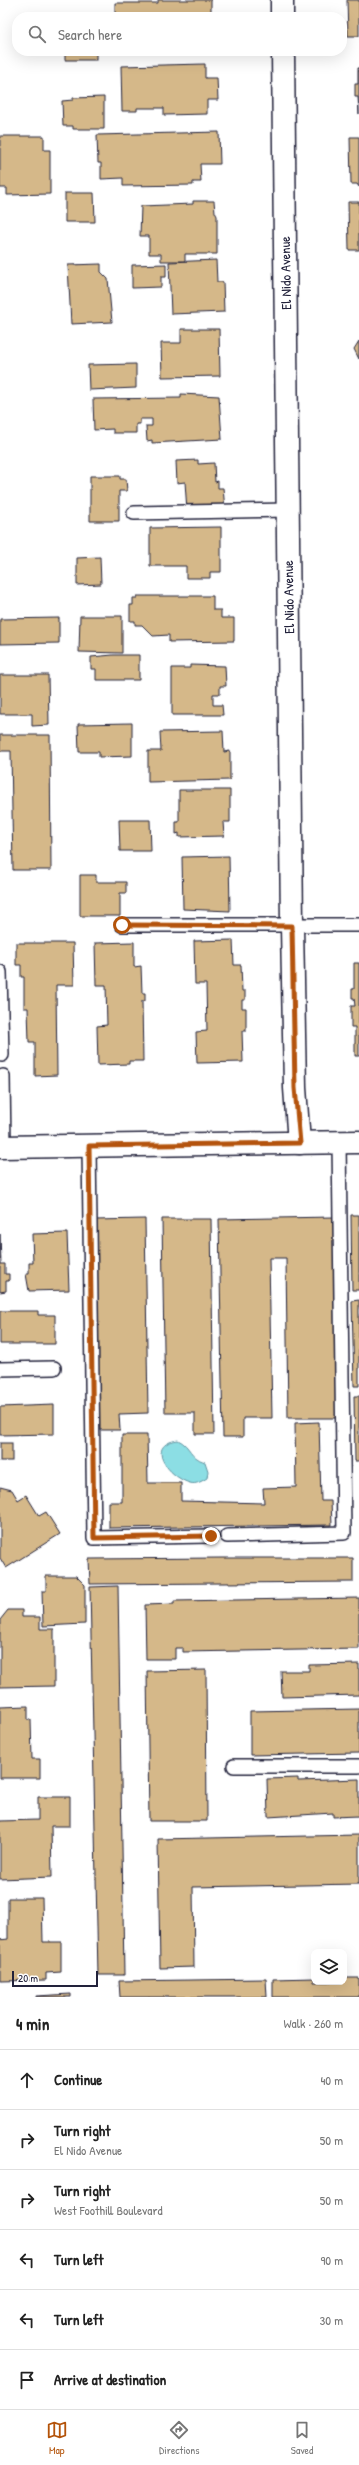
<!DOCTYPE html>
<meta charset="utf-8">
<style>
:root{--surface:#fff;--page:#f6f6f6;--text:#222;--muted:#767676;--line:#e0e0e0;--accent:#b45309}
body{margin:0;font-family:"Patrick Hand",sans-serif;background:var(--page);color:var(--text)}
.controls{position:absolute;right:12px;bottom:12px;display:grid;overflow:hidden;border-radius:8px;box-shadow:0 4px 16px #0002}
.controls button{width:36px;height:36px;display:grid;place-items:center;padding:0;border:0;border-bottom:1px solid var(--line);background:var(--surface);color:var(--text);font:20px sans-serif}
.scale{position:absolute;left:12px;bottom:10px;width:86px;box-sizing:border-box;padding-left:4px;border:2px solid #22223b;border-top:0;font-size:11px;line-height:14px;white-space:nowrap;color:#22223b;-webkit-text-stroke:3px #fff;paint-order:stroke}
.stop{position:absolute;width:12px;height:12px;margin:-9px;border:3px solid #b45309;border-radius:50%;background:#fff}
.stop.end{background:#b45309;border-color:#fff;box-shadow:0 1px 4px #0008}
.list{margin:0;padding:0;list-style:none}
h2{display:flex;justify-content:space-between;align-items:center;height:52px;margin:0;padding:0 16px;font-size:17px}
h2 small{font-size:13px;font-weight:400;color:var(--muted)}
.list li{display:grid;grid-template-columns:26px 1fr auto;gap:12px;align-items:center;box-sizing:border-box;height:60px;padding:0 16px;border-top:1px solid var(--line)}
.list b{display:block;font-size:15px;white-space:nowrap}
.list p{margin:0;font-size:13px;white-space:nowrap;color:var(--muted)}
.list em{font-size:13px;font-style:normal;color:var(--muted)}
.icon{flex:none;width:22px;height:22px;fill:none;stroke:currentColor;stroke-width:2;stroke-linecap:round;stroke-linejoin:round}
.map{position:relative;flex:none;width:359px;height:1997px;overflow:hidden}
.search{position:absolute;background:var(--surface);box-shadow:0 4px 16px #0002;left:12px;right:12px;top:12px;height:44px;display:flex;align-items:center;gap:10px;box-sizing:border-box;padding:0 14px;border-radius:16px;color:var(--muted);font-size:15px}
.sheet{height:412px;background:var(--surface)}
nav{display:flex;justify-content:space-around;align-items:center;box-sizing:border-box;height:56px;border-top:1px solid var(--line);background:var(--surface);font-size:11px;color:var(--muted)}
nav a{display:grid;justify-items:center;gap:2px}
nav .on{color:var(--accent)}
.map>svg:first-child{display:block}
</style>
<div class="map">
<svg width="359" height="1997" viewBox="0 0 359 1997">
<rect width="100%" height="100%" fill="#fff"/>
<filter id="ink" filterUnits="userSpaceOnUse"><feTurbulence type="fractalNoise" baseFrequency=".025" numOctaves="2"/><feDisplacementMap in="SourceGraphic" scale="8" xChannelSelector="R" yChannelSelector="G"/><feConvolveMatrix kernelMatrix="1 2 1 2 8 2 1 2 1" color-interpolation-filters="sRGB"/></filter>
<g filter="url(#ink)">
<!-- water -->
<path fill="#8cdee4" stroke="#6293a0" d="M178 1440C191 1446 189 1457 205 1462L208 1471 207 1478C202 1481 196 1485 190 1483 170 1478 143 1445 178 1440Z"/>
<!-- building -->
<g fill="#d5b889" stroke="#22223b">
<polygon points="158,0 211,0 211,17 115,17 115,3 158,3"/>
<polygon points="347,0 359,0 359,36 348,36"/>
<rect x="65" y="51" width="31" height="9"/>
<polygon points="205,64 205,78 217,78 218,100 207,100 207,114 164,115 164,108 137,108 137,111 122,111 121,66"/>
<polygon points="358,68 359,68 359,114 358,97 355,97 355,84 358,84"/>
<polygon points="104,97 104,129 73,129 73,126 63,126 62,101 73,100 73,98"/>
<polygon points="219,132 220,164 200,164 201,182 193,182 193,185 123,186 123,178 101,179 101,163 98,163 97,135"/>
<polygon points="0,136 44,136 44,150 50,150 50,194 7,195 7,188 0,188"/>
<polygon points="350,137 359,137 359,187 357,184 351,184"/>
<polygon points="65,193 94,193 95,222 65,222"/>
<polygon points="193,201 214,201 215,212 217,216 217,254 185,254 185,261 161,261 161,254 149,254 149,236 140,236 141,206 193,204"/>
<polygon points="348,202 359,202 359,250 349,250"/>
<polygon points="216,260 217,282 223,282 224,312 171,314 169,262"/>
<polygon points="101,264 101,272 108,279 112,322 71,324 68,265"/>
<polygon points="166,264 166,277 161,277 161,287 132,288 132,265"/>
<polygon points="181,329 219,329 220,376 162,377 161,343 181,343"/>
<polygon points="359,341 359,359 354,349"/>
<polygon points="136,364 136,388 89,390 88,365"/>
<polygon points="181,394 219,396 222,439 152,443 152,440 147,441 146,426 152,426 152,419 140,419 140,424 136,424 136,433 113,433 113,429 94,430 93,399 181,398"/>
<polygon points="198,460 198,464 214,463 215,482 218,481 218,488 223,488 225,509 187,511 185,482 177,483 176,461"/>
<polygon points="90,476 120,476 120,479 126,479 127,491 119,491 119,521 90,521"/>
<polygon points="221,527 221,572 210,572 210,578 186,578 186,566 150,566 150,528"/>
<polygon points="100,557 101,584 77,585 77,558"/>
<polygon points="137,596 213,596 213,610 221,610 221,618 234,618 234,641 169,642 169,635 153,636 142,625 135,625 135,621 130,621 130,605 133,605 133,598 137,598"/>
<polygon points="80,616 122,616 122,653 79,652"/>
<polygon points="59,618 59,643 0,644 0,619"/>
<polygon points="113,655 139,655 139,680 96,680 96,669 91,669 91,657"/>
<polygon points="190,665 225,666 226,686 220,686 220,694 213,694 213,705 222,705 223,715 172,715 172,668 190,668"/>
<polygon points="0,675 48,675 49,725 32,726 32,714 0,714"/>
<polygon points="132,723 132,756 99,757 99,752 79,752 78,724"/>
<polygon points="223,731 224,752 230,751 230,780 148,782 148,751 161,751 160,732"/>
<polygon points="0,735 50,735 51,870 13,870 11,751 0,751"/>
<polygon points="179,790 230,790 230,822 223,822 224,836 179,837 179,833 176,834 176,822 179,822"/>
<polygon points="119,820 150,820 151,851 120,851"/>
<polygon points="229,856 230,911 183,909 182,857"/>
<polygon points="80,875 96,875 96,882 126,882 126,893 120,893 120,916 80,916"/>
<polygon points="233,940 234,965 241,965 242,991 245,991 245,1000 242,1000 242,1008 246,1008 246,1031 242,1031 243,1062 197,1063 196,1032 207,1031 206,984 195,984 194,941"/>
<polygon points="134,942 134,967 141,966 142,993 145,993 145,1001 142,1001 143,1061 129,1061 129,1064 98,1065 97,1026 107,1025 106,985 96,985 95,943"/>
<polygon points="16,943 73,943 74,985 56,985 57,1075 35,1076 35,1042 29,1042 28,1008 24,1008 24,977 21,977 21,965 16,965"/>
<polygon points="354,963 359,963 359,1056 355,1056 355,1027 351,1027 351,1006 355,1006 354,998 352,998 352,989 354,989"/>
<polygon points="351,1215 359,1215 359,1290 352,1290"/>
<polygon points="334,1217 337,1418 288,1418 286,1258 269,1258 272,1418 243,1418 243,1437 223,1437 219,1219"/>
<polygon points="145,1219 148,1413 119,1414 120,1430 99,1430 95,1220"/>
<polygon points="162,1219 211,1219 214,1434 195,1434 195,1413 165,1413"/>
<polygon points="67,1233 69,1290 29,1291 26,1274 29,1274 29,1263 33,1263 32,1234"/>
<polygon points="0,1234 1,1264 5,1264 5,1274 9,1274 9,1281 6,1281 6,1291 0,1292"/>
<polygon points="359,1300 359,1386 354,1386 352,1301"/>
<polygon points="0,1311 38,1311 38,1315 55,1315 55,1344 0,1344"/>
<polygon points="354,1396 359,1396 359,1461 355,1461"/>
<polygon points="54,1405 54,1434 0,1435 0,1407"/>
<polygon points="319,1422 321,1501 331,1501 332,1525 109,1528 109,1502 122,1502 122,1435 147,1435 148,1483 181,1483 181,1501 264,1503 263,1488 296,1487 295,1423"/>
<rect x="0" y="1443" width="12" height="18"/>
<polygon points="0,1487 12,1490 18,1500 26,1495 39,1516 46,1512 60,1534 6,1568 0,1558"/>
<polygon points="221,1558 353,1558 353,1582 90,1584 89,1559"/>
<polygon points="46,1576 76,1576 85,1585 85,1624 43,1626 42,1591 46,1591"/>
<polygon points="118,1586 124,1975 98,1975 90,1587"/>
<polygon points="359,1598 359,1649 183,1652 183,1648 175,1648 175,1659 146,1659 145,1605 174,1604 174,1601"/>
<polygon points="8,1610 22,1610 22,1617 40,1617 40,1629 54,1629 54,1686 0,1687 0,1620"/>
<polygon points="359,1664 359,1695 282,1697 281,1671 309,1671 309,1665"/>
<polygon points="206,1670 207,1821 149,1821 147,1671"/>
<polygon points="28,1706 28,1720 31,1720 32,1759 40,1759 40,1778 0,1778 0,1707"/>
<polygon points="359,1709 359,1753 250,1755 250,1711"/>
<polygon points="298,1778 298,1781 359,1779 359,1816 333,1817 333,1813 268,1817 267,1779"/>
<polygon points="38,1797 70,1797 70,1826 51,1826 52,1877 0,1879 0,1821 38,1820"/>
<polygon points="359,1835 359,1884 193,1887 194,1967 160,1968 158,1839"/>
<polygon points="8,1898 42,1898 43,1942 61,1942 61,1972 46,1973 46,1980 0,1981 0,1940 8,1939"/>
<polygon points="314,1978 314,1982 344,1982 344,1978 359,1978 359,1997 273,1997 273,1979"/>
<polygon points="266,1979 267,1997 120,1997 119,1981"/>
<polygon points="71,1994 71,1997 36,1997 36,1996"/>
</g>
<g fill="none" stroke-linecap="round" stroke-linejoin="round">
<!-- service casing -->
<g stroke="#22223b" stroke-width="16">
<g id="service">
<polyline points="134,513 287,510"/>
<polyline points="122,925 359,925"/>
<polyline points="0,972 2,1055"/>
<polyline points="3,1076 4,1147"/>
<polyline points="89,1146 94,1538 211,1536"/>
<polyline points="0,1369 54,1368"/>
<polyline points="227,1536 344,1533 339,1142"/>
<polyline points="234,1766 359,1766"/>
</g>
</g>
<!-- minor casing -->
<g stroke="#22223b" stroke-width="25">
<g id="minor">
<polyline points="282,0 282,17"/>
<polyline points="283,51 292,926 295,1088 299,1143"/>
</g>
</g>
<!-- secondary casing -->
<g stroke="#22223b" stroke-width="25">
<polyline id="secondary" points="0,1147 359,1142"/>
</g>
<!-- service -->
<use href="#service" stroke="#fff" stroke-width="13"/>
<!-- minor -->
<use href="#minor" stroke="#fff" stroke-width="22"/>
<!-- secondary -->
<use href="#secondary" stroke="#fff" stroke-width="22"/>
</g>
</g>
<g fill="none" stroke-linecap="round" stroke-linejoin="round" filter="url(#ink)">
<!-- route -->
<polyline stroke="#b45309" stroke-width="5" points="122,925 292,926 295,1088 300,1143 89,1146 94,1538 211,1536"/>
</g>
<g text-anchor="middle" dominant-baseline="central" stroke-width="3" stroke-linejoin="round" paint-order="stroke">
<!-- street labels -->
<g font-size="14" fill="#22223b" stroke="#fff">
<text transform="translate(285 273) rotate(-91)">El Nido Avenue</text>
<text transform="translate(288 597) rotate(-91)">El Nido Avenue</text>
</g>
</g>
</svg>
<div class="controls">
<button><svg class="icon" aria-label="layers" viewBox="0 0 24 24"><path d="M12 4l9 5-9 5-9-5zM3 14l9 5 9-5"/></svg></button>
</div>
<div class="scale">20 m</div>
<div class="stop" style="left:122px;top:925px"></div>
<div class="stop end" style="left:211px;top:1536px"></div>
<div class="search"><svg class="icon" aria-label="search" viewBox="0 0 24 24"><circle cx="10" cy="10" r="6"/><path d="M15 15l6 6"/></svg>Search here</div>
</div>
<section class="sheet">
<h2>4 min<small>Walk · 260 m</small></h2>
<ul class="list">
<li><svg class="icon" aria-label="ahead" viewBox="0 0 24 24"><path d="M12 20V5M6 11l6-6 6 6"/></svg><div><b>Continue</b></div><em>40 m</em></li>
<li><svg class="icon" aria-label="right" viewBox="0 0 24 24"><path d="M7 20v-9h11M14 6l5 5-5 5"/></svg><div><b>Turn right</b><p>El Nido Avenue</p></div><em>50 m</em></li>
<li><svg class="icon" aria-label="right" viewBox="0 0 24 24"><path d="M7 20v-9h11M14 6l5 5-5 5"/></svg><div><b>Turn right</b><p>West Foothill Boulevard</p></div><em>50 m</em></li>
<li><svg class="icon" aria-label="left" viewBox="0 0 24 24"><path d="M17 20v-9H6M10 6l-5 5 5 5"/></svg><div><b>Turn left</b></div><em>90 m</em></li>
<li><svg class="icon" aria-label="left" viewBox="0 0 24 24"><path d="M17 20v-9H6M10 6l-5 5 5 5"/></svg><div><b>Turn left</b></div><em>30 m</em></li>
<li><svg class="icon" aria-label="arrive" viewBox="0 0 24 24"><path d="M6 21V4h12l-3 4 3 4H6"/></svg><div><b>Arrive at destination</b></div></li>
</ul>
</section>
<nav>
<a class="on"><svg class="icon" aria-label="map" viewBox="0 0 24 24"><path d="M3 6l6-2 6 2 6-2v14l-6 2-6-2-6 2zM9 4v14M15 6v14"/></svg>Map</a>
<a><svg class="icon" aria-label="directions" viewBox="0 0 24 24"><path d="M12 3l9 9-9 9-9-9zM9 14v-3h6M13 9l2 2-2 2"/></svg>Directions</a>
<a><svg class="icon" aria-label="saved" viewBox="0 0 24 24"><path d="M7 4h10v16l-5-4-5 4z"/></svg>Saved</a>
</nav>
